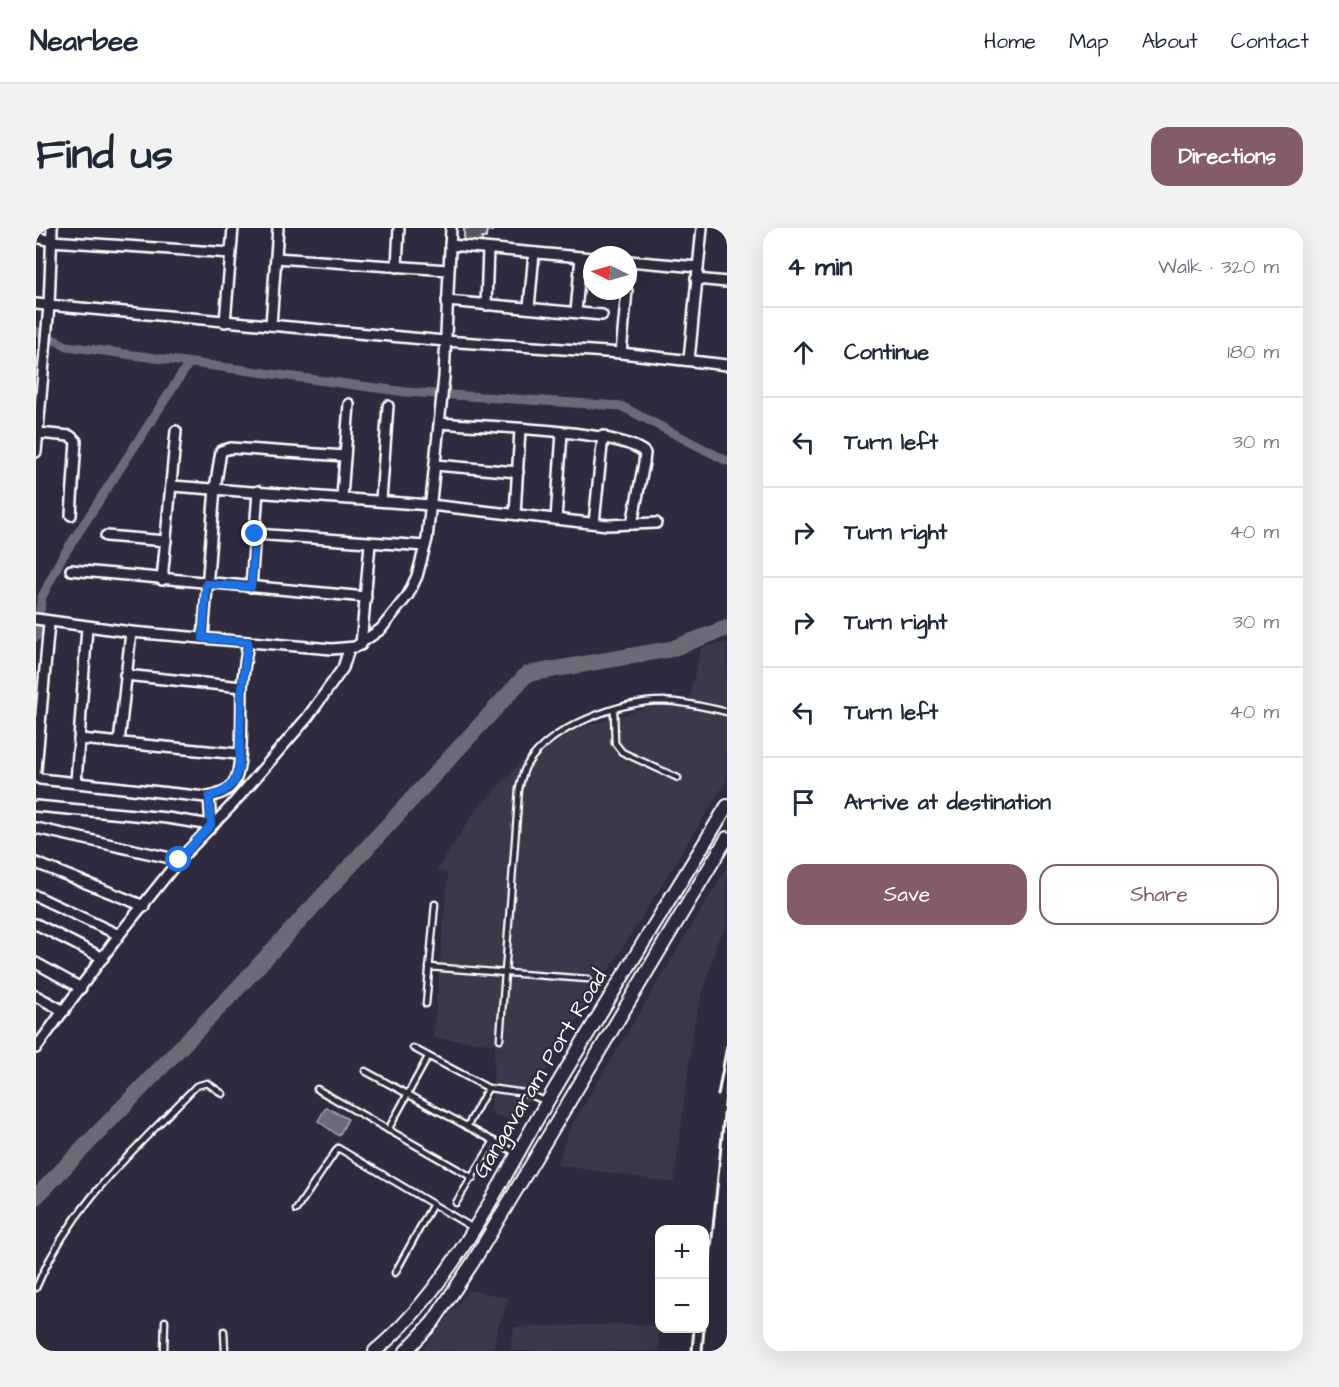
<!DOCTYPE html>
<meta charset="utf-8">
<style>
:root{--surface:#fff;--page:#f2f2f3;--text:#1f2937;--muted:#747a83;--line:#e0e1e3;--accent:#845c67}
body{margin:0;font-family:"Architects Daughter",sans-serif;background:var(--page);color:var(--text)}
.controls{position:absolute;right:18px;bottom:18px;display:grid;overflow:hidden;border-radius:12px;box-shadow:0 6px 24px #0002}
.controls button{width:54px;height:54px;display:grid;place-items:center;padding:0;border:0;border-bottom:2px solid var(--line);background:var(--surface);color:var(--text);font:30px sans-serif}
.compass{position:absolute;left:547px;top:18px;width:54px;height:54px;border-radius:50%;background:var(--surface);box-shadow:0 6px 24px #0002;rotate:275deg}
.stop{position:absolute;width:18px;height:18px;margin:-14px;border:4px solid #1a73e8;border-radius:50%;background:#fff}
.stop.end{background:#1a73e8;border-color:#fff;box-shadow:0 2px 6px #0008}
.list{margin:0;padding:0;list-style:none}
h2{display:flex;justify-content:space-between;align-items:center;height:78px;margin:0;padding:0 24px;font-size:26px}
h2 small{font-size:20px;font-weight:400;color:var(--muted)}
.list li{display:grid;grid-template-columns:39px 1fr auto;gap:18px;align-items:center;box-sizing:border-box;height:90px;padding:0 24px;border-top:2px solid var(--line)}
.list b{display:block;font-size:22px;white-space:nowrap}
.list em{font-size:20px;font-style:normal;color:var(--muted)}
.actions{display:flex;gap:12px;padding:18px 24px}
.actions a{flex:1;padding:14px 0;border:2px solid var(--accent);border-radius:18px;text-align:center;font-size:21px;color:var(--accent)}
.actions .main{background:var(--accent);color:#fff}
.icon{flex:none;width:33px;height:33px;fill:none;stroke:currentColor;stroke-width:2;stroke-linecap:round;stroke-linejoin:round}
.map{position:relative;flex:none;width:691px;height:1123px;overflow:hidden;border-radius:18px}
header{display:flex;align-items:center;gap:36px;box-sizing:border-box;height:84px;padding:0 30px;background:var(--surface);border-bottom:2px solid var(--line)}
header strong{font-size:28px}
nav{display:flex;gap:33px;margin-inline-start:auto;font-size:21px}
.intro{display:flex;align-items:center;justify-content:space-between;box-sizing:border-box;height:144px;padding:0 36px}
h1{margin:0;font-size:42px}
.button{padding:15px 27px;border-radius:18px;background:var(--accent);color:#fff;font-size:21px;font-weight:700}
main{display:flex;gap:36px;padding:0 36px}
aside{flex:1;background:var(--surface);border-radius:18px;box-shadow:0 6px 24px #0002}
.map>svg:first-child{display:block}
</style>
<header>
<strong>Nearbee</strong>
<nav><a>Home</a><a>Map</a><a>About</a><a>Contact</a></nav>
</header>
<div class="intro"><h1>Find us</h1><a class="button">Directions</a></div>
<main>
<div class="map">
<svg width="691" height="1123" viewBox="0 0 691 1123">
<rect width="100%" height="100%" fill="#2f2a3d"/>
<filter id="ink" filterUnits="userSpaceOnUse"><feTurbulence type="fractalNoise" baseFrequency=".0167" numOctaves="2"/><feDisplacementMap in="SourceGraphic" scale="12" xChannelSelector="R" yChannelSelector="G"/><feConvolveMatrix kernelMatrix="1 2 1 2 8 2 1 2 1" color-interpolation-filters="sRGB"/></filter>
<g filter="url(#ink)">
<!-- built -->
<g fill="#3c3749">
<polygon points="691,414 691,552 478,894 455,885 459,816 397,810 412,646 401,642 439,583 507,512 622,476 651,479 665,420"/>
<polygon points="691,639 691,698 682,712 658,796 638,955 521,937 532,904"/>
<polygon points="433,1062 473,1070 462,1099 457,1123 385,1123"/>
<polygon points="595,1096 623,1098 623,1123 474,1123 478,1099"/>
</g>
<!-- water -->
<polygon fill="#6d6a77" stroke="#a7a6ad" stroke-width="1.5" points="290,879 312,891 303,908 282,893"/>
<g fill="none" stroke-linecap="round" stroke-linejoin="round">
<!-- canal -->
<g stroke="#6d6a77" stroke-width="9">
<polyline points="0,103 31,118 370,164 585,178 691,233"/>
<polyline points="0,409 6,369 25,331 153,135"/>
</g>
<!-- river -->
<polyline stroke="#6d6a77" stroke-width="16" points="0,969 201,761 491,446 635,421 691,400"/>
</g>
<!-- building -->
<polygon fill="#595564" stroke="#fff" stroke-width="1.5" points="428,0 456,0 456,3 451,2 450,10 446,10 446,14 428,13"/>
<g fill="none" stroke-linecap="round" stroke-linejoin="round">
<!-- service casing -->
<g stroke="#fff" stroke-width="9">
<g id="service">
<polyline points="578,483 579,515 586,524 642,550"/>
<polyline points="393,739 552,751"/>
<polyline points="390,776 399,676"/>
<path d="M464 811 483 561C485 552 487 542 492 535 516 498 585 473 627 473 648 474 670 479 691 484"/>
<polyline points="377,820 452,860 490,865 509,873"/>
<polyline points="329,843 480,925"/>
<polyline points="281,861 437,950"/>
<polyline points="431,899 452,860"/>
<polyline points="352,902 392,829"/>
<polyline points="420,975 458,913"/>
<polyline points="260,982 302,920 437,1000"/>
<polyline points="359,1045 397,976"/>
<path d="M0 1060C35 976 99 922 160 858L171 855 187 866"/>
<polyline points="188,1103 189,1123"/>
<polyline points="128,1123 129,1093"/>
</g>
</g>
<!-- minor casing -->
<g stroke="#fff" stroke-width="14">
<g id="minor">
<polyline points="0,9 15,13 195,25"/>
<polyline points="414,17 556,30"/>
<polyline points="240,30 412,42"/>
<polyline points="592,33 662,39"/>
<polyline points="361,39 363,0"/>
<polyline points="660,51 691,54"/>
<polyline points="592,52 594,33"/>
<polyline points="411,73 566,87"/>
<polyline points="0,76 409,113 585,125 691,137"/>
<polyline points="450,77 452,21"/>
<polyline points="493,80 498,25"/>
<polyline points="540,84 545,29"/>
<polyline points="189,94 197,0"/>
<polyline points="235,97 242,0"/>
<polyline points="585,125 591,63"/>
<polyline points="653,132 666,0"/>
<path d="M404 195C442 199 586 201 609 225L608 235 596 296"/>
<polyline points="2,205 34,208 40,213 35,287"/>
<polyline points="0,224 13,78 16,0"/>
<polyline points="399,237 482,244"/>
<polyline points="136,258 394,277 572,297 620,295"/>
<polyline points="306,269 313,176"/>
<polyline points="345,272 352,178"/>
<polyline points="479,286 484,202"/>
<polyline points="520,291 526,205"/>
<polyline points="558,295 567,208"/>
<polyline points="219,306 389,318"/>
<polyline points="70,308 130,313"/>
<polyline points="35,342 330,369"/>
<polyline points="126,352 140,203"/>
<polyline points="215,359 222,263"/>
<polyline points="0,391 95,404 296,421 319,419 345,401 372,367 381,348 391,311 408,149 415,0"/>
<polyline points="167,410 179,260 185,223 195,220 309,228"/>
<polyline points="325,417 334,316"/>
<polyline points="89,447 206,459"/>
<polyline points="44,511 203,526"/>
<polyline points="83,515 95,404"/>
<polyline points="0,542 13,395"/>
<path d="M0 548 4 551 170 569C180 568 192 564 198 554 208 540 205 481 206 461 207 445 210 430 212 414"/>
<polyline points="40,554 51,399"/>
<polyline points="0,578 131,590 175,597 173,569"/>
<polyline points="0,600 143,632"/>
<polyline points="0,635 108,678"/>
<polyline points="0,668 83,707"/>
<polyline points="0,696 67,730"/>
<polyline points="0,735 45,760"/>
<polyline points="0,768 28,783"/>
<polyline points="0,820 83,707 143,632 195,578 271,490 307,440 313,421"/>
</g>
</g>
<!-- tertiary casing -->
<g stroke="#fff" stroke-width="16">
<g id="tertiary">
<path d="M339 1123C414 1061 463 956 511 874 570 774 631 677 691 578"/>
<polyline points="370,1123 397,1094 437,1034 691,610"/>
</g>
</g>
<!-- service -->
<use href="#service" stroke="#2f2a3d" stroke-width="4.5"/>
<!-- minor -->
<use href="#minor" stroke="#2f2a3d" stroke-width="9"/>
<!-- tertiary -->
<use href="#tertiary" stroke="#2f2a3d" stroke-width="12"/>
<!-- rail -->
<g stroke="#fff" stroke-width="3">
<polyline points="682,867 691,818"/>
<polyline points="668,1092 691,856"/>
<polyline points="656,1123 658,1100"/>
<polyline points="666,1123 668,1100"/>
</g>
</g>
</g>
<g fill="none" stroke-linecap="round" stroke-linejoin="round" filter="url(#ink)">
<!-- route -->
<polyline stroke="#1a73e8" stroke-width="8" points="143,632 175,597 173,569 188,563 198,554 203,540 206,459 212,414 167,410 170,356 215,359 219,306"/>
</g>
<g text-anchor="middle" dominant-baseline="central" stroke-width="5" stroke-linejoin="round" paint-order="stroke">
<!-- street labels -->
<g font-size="22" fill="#fff" stroke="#2f2a3d">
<text transform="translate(504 846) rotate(-59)">Gangavaram Port Road</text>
</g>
</g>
</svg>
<div class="controls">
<button>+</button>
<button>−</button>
</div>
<svg class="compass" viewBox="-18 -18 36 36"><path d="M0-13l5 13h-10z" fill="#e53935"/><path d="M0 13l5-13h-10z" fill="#747a83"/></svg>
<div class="stop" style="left:143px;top:632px"></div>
<div class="stop end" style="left:219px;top:306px"></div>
</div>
<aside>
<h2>4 min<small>Walk · 320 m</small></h2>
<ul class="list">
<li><svg class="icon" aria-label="ahead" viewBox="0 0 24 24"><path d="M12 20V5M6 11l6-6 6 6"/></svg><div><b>Continue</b></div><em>180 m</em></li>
<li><svg class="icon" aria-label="left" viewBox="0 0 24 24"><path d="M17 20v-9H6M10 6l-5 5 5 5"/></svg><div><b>Turn left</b></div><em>30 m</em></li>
<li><svg class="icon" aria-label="right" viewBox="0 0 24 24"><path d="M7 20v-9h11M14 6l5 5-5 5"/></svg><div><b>Turn right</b></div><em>40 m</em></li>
<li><svg class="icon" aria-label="right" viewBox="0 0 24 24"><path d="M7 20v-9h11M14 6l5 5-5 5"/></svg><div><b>Turn right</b></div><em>30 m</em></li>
<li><svg class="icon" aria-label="left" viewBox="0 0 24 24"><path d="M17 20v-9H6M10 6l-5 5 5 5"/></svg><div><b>Turn left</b></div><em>40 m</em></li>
<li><svg class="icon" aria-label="arrive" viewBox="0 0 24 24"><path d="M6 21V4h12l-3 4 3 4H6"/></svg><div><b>Arrive at destination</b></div></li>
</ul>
<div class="actions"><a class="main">Save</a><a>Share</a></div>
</aside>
</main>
